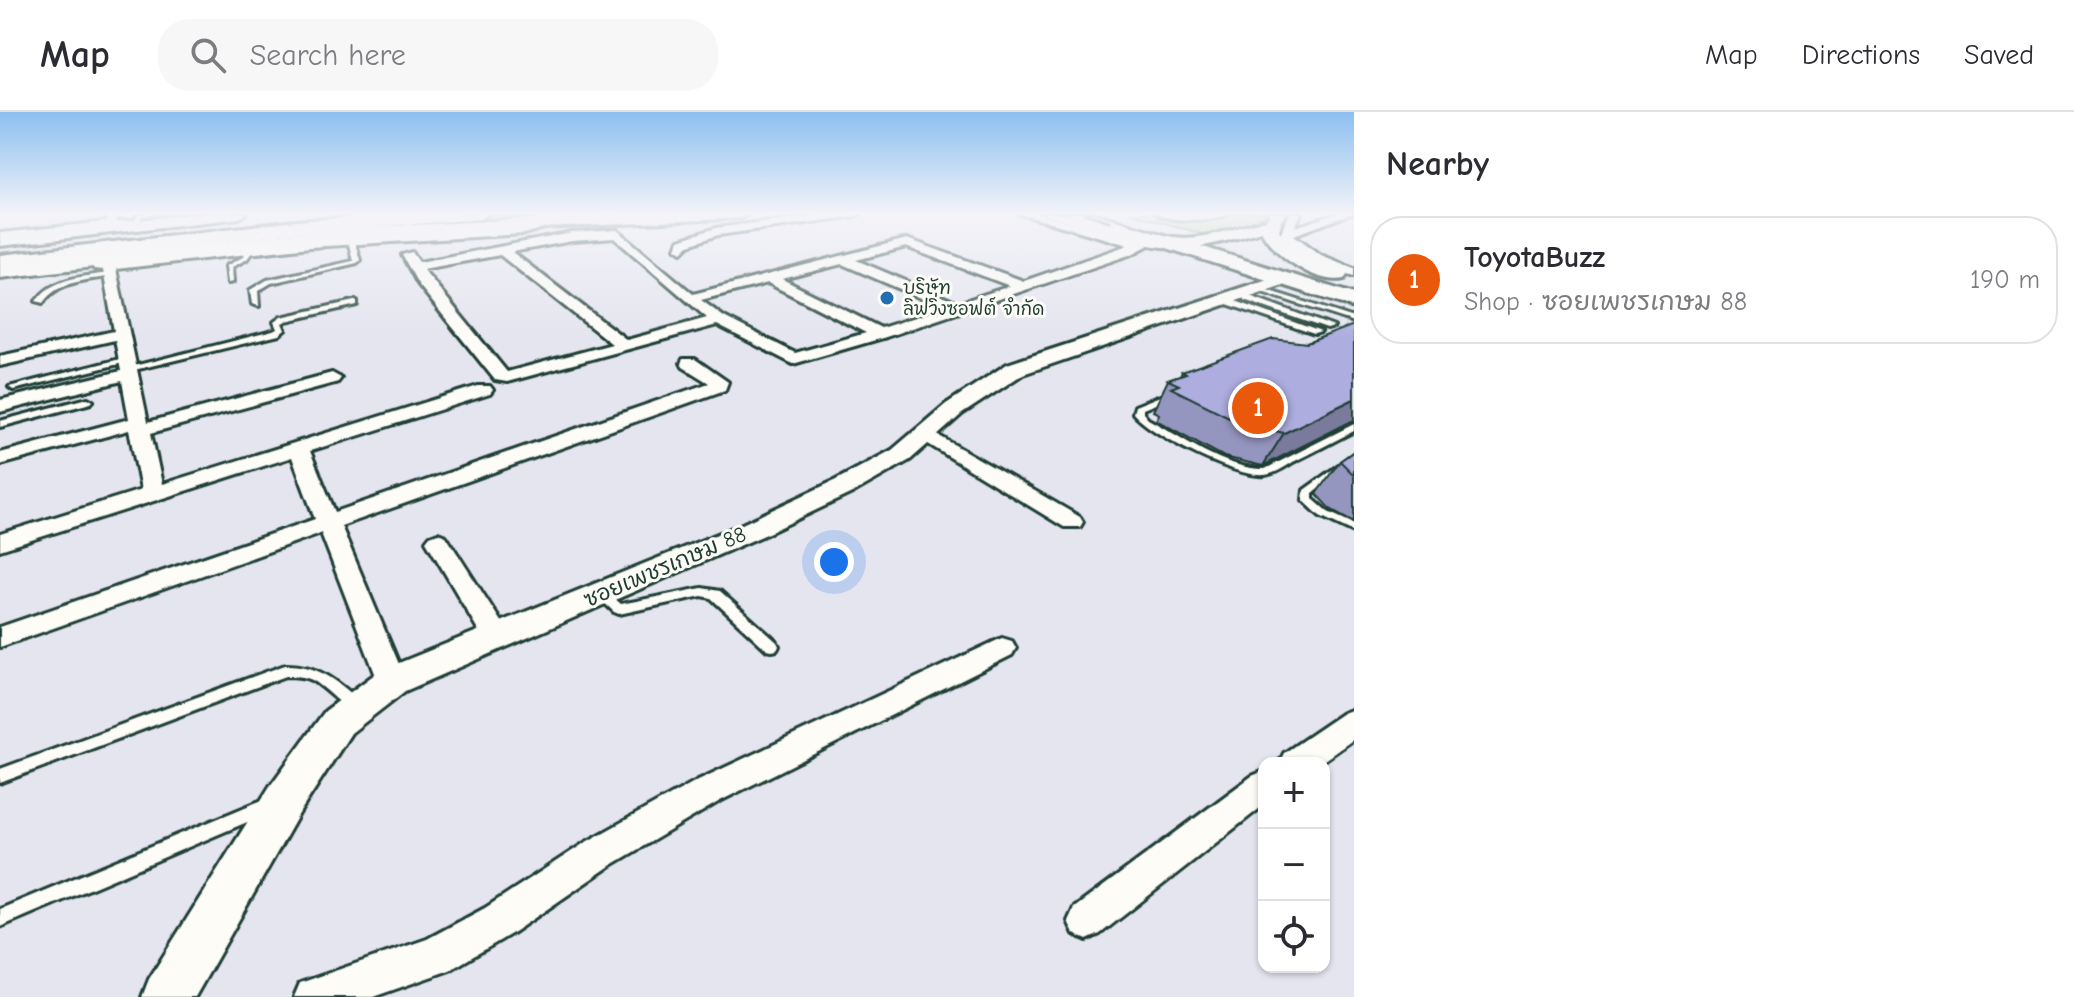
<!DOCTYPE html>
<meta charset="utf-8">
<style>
:root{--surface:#fff;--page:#f7f7f7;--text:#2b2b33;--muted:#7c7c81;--line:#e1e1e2;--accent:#ea580c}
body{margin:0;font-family:"Comic Neue","Playpen Sans Thai",sans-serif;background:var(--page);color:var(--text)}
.controls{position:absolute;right:24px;bottom:24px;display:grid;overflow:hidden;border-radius:16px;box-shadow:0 2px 6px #0004}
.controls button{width:72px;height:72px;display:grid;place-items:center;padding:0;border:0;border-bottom:2px solid var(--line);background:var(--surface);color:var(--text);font:40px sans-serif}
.you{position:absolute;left:834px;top:450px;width:28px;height:28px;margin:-20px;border:6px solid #fff;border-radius:50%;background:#1a73e8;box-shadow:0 0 0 12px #1a73e833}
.badge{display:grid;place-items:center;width:52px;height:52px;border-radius:50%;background:var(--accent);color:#fff;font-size:26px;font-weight:700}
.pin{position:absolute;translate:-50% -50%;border:4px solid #fff;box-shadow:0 2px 8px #0006}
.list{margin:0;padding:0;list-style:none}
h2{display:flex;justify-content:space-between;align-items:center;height:104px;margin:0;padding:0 32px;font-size:34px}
h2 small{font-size:26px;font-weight:400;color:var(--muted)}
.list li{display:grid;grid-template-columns:52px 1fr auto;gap:24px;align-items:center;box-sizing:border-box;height:128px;margin:0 16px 16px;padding:0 16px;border:2px solid var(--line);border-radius:32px}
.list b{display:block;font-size:30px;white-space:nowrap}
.list p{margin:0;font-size:26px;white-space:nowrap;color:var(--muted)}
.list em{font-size:26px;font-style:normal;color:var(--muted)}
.icon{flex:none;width:44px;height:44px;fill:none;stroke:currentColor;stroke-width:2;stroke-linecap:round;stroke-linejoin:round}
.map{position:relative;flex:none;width:1354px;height:885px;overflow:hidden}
header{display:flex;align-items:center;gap:48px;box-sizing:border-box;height:112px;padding:0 40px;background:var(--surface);border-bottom:2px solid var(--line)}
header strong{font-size:38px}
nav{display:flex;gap:44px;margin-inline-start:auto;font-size:28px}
.search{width:560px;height:72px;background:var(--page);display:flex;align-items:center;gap:20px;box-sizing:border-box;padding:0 28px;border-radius:32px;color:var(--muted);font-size:30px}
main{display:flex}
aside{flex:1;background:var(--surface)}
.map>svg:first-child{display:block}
</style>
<header>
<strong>Map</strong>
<div class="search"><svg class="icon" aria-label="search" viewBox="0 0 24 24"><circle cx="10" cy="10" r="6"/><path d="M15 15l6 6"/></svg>Search here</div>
<nav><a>Map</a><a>Directions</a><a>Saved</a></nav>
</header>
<main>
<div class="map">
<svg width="1354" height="885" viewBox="0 0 1354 885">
<rect width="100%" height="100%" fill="#e5e5f0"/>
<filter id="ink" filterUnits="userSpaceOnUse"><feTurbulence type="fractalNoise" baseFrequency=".0125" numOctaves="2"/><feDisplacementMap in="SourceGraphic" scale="16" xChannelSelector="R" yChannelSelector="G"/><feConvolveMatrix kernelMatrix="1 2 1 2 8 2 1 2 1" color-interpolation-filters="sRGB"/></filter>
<g filter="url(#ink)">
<!-- green -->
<g fill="#b8d892" stroke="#6c8a63" stroke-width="2">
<polygon points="707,101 571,107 0,153 475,103"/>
<polygon points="1131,101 1266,101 1257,109 1206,123"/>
</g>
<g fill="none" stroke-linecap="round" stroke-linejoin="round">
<!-- service casing -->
<g stroke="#1f3d34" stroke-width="6">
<g id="service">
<polygon points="149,101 158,101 141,106 137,114 133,114 137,104"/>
<polygon points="114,109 112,112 0,125 0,121"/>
<polygon points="351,126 354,128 360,148 357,151 271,171 258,179 259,194 252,192 250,178 267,168 353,149 348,128"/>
<polygon points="249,136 254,137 247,147 232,155 233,170 228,171 226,154 243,145"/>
<path d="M109 161 111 162V164C86 169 59 168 43 191L36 189C54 165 82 165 109 161Z"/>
<polygon points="1264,177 1354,206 1354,210 1262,180 1260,179"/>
<polygon points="1244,184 1250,184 1334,215 1327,217 1244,188"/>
<polygon points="1227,188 1233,188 1321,220 1314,222 1227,192"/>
<polygon points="354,189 357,189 357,193 286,209 282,211 285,218 279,223 130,259 126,256 273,219 277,217 274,210 281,205"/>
<polygon points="128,245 132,247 131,249 13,278 9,275"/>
<path d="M1170 280 1174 283 1173 285 1143 297V301L1148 307C1184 326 1223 357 1265 357L1354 312V319C1334 329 1314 340 1293 350 1285 355 1275 362 1265 363 1236 366 1151 323 1133 301L1135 294Z"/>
<polygon points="88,286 93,289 91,291 0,315 0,309"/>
<polygon points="1354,342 1354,350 1313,381 1313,387 1328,400 1354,412 1354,420 1320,404 1303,388 1304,378"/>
<polygon points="702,476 720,479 777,530 779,534 777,538 772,539 767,538 711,486 702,484 619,502 614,500 595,482 596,479 606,479 621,492"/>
<path d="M285 553C318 552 339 570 362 591L364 595 362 599C360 600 358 601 356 601 348 600 324 574 312 568 304 564 295 564 286 564L0 671V657Z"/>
<polygon points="267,686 273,689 275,694 273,699 0,815 0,797"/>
</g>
</g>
<!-- minor casing -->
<g stroke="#1f3d34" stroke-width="6">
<g id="minor">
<polygon points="105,101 115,101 118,118 110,118"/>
<polygon points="831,101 861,101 855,104 718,123 689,133 682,140 676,136 679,128 716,116"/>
<path d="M1017 101H1035L1149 133 1132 142 886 225 793 252 717 213 507 270 495 268 418 172 402 143 412 140 419 150 572 121 617 118 693 182 907 127 1024 169 1128 133ZM614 126 707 206 627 228 512 140 572 129ZM906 135 1010 174 958 191 856 148ZM500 143 612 232 507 260 423 157ZM842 152 944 196 881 216 782 167ZM768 171 866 221 795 241 724 205 701 188Z"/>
<path d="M1290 101H1301L1295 115 1339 101H1354L1294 123 1321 143 1354 156V164C1326 156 1299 145 1280 122Z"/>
<polygon points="547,109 553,112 551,114 524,122 310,135 116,157 148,310 332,261 341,266 338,270 151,321 162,372 478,274 490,274 493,278 490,282 310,339 335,400 709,271 683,255 681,251 683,247 695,247 728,270 725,278 341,414 406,569 402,577 392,580 382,577 378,569 321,421 0,535 0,515 315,407 292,345 0,438 0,422 141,378 129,318 0,353 0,341 129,307 122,269 0,300 0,288 121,259 115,228 0,254 0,244 114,219 103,158 94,157 89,149 90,146 109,150 310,127 524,114"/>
<polygon points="927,317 1080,405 1083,410 1080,415 1064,415 920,327 917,323"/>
<polygon points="438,421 446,424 507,519 511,526 507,533 497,536 487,533 426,429 430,424"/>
<polygon points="1002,526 1012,529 1016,536 1012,543 720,689 610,754 511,822 450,858 373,885 294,885 300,871 427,827 485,796 586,730 696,669"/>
<polygon points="1354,597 1354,627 1320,651 1279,651 1284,641 1343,601"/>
<polygon points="1264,659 1264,693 1100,822 1087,828 1074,822 1068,809 1074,796 1252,664"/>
</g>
</g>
<!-- tertiary casing -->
<g stroke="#1f3d34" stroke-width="6">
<polygon id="tertiary" points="1283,162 1289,163 1292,167 1289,171 1023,262 962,302 910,348 854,380 762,424 405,579 351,621 300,700 195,885 142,885 149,867 270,674 325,599 379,559 742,412 836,368 892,338 946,292 1007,252"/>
</g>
<!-- secondary casing -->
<g stroke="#1f3d34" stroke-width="6">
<g id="secondary">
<polygon points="199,101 247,101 239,106 0,134 0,124"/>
<polygon points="649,101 749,101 741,106 330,127 0,166 0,154 330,117"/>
<path d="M1045 101C1089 100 1130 120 1174 125 1204 129 1237 115 1266 108L1270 101H1286L1278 114C1246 123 1214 135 1181 136 1141 137 1087 115 1047 104Z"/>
</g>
</g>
<!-- primary casing -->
<g stroke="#1f3d34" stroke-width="6">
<g id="primary">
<polygon points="1067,101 1094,101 1354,182 1354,196 1070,105"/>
<path d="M1272 106 1281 111 1279 118C1292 141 1320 149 1344 157L1347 162 1344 167C1316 173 1272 142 1261 118L1266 107Z"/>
</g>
</g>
<!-- trunk casing -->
<g stroke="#1f3d34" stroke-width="6">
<g id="trunk">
<polygon points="408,101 490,101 481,107 296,121 0,155 0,143 296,109"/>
<path d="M1156 101H1229C1220 110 1164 110 1156 101Z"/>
</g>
</g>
<!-- service -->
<use href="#service" fill="#fdfcf7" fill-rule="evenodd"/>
<!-- minor -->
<use href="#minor" fill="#fdfcf7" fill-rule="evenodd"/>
<!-- tertiary -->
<use href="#tertiary" fill="#fdfcf7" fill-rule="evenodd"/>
<!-- secondary -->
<use href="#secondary" fill="#fdfcf7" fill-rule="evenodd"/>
<!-- primary -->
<use href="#primary" fill="#fdfcf7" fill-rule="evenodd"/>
<!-- trunk -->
<use href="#trunk" fill="#fdfcf7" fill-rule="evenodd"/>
<!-- rail -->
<polyline stroke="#1f3d34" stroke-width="3" points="1084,101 1109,109"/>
</g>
<!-- wall -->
<g fill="#9596c0" stroke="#1f3d34" stroke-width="2">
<polygon points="1354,213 1263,354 1224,345 1156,308 1159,302 1153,299 1168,268 1180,264 1182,260 1307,231"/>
<polygon points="1354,339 1354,410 1330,397 1316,382 1340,349"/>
</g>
<!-- shaded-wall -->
<polygon fill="#797a9c" stroke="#1f3d34" stroke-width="2" points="1354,287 1354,308 1263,354 1284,321"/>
<!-- building -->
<g fill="#adaedf" stroke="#1f3d34" stroke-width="2">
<polygon points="1354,213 1354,287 1284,321 1243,312 1171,276 1179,273 1168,268 1186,262 1182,260 1273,227 1307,231"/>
<polygon points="1354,339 1354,363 1340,349"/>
</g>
</g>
<!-- sky -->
<linearGradient id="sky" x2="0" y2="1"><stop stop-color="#8cbff0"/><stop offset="0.45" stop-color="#f3f3f8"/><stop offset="1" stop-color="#f3f3f8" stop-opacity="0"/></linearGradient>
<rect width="1354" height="225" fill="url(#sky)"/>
<!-- markers -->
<circle fill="#1f6fb2" stroke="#fdfcf7" stroke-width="3" cx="887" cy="186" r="8"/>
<g text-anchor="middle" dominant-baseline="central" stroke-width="6" stroke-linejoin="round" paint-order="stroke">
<!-- far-poi labels -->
<g font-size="18" fill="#1f3d34" stroke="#fdfcf7" text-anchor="start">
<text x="903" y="176">บริษัท<tspan x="903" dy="21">ลิฟวิ่งซอฟต์ จำกัด</tspan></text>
</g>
<!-- street labels -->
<g font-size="22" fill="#1f3d34" stroke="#fdfcf7">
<text transform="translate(665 455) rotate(-23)">ซอยเพชรเกษม 88</text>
</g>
</g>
</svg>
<div class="controls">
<button>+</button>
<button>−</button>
<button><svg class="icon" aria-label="locate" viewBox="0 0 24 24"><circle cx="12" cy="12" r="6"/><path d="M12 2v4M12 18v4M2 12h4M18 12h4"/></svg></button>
</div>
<div class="you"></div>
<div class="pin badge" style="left:1258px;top:296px">1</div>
</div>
<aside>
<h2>Nearby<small></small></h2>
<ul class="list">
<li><span class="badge">1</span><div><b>ToyotaBuzz</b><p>Shop · ซอยเพชรเกษม 88</p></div><em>190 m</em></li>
</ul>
</aside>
</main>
